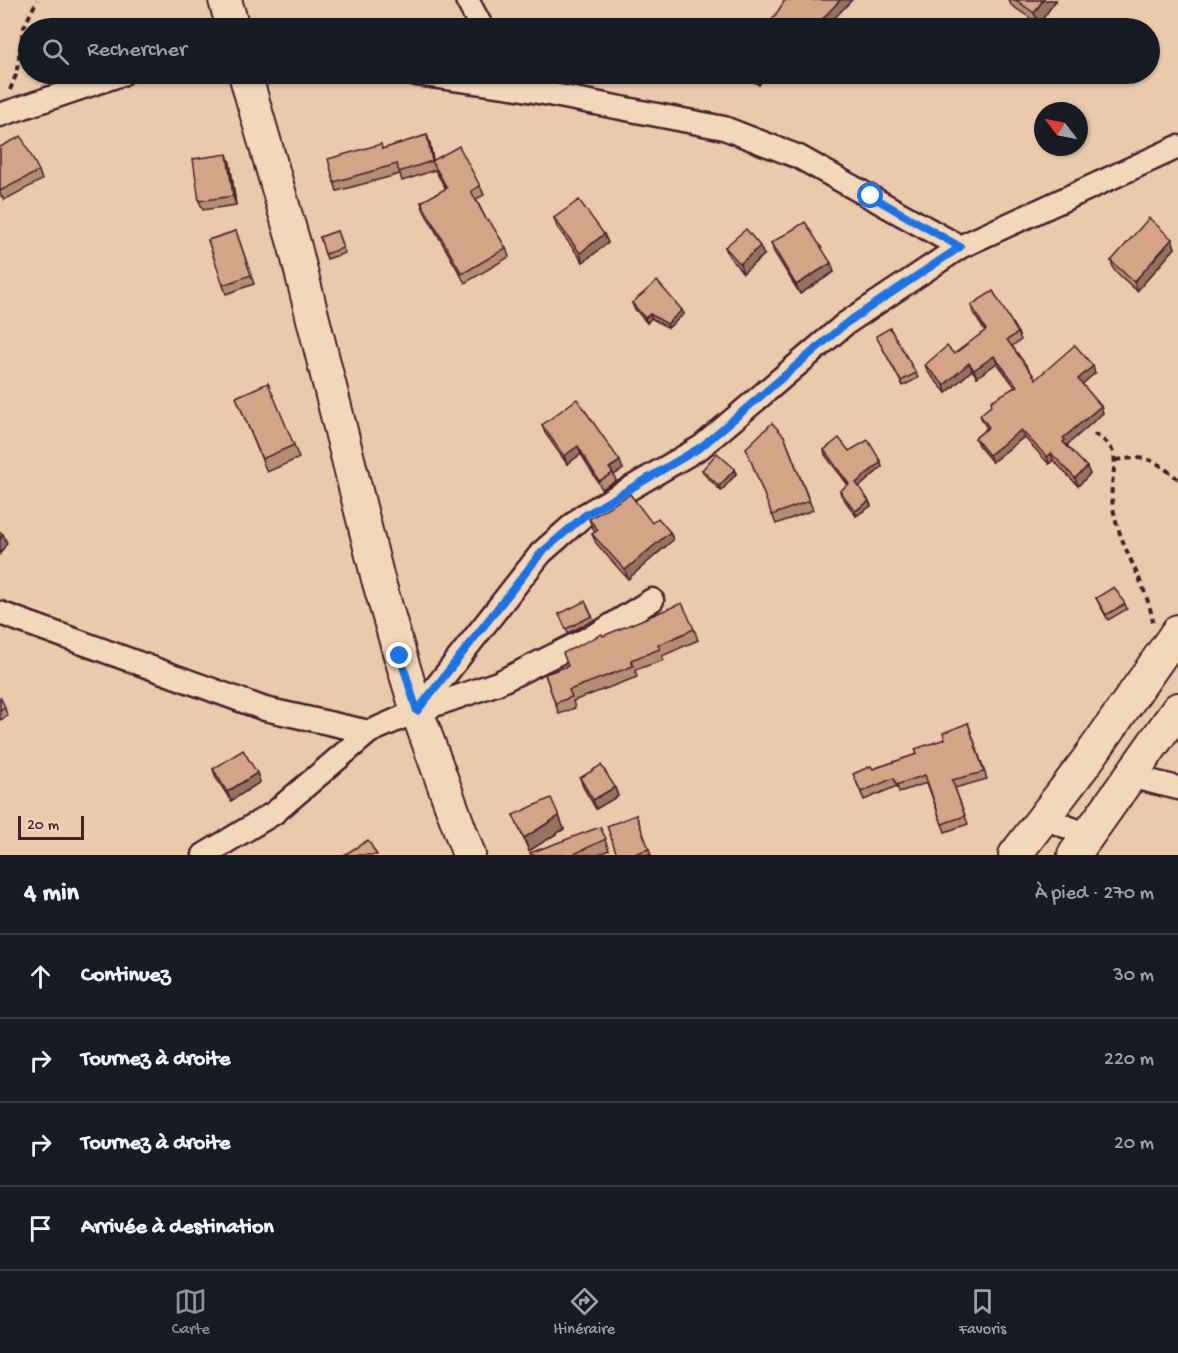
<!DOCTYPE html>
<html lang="fr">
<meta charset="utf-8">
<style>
:root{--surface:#171b24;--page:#242831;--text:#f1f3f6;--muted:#9ea1a6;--line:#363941;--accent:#8c9099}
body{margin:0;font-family:"Gochi Hand",sans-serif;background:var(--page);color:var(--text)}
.compass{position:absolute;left:1034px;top:102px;width:54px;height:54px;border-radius:50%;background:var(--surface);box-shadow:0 2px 4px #0004;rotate:302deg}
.scale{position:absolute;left:18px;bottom:15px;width:66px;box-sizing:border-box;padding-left:6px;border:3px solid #4a1f2b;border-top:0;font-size:16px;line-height:21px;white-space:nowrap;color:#4a1f2b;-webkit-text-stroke:4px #f2d8b9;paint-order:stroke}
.stop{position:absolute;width:18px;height:18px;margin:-14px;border:4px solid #1a73e8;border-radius:50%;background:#fff}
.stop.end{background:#1a73e8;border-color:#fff;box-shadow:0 2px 6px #0008}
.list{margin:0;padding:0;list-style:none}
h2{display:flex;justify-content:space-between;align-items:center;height:78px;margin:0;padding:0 24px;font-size:26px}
h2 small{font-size:20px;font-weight:400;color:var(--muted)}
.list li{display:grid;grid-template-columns:39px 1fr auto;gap:18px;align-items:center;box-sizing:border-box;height:84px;padding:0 24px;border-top:2px solid var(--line)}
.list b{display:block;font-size:22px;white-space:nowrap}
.list em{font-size:20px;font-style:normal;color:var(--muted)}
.icon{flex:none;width:33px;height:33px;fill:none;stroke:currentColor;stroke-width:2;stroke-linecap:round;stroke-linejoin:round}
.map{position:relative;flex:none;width:1178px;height:855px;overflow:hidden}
.search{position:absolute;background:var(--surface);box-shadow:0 2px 4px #0004;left:18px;right:18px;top:18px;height:66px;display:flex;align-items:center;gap:15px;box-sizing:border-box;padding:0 21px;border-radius:33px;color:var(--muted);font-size:22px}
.sheet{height:414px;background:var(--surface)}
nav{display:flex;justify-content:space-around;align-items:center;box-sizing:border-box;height:84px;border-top:2px solid var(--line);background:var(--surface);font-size:16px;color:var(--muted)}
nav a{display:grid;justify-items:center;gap:3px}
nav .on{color:var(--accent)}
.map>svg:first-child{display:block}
</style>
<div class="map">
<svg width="1178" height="855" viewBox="0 0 1178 855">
<rect width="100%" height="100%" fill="#eacaab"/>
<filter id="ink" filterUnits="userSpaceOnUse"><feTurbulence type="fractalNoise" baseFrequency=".0167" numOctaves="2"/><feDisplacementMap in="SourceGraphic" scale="12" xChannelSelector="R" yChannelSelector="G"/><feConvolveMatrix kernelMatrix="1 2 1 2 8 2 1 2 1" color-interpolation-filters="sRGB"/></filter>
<g filter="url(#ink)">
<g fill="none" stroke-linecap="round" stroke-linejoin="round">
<!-- street casing -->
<g stroke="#4a1f2b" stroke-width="27">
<g id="street">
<polyline points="467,0 482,28"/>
<polyline points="417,74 513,87 505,74"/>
<polyline points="513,87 724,128 799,157 960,247"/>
<polyline points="0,115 122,74"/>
<polyline points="0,613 265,709 369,732"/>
<polyline points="417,711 541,553 583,516 701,447 845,324 960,247 1178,147"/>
<polyline points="1129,776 1178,788"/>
<polyline points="1044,818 1088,835"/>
<polyline points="204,855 274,813 369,732 417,711 498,683 599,633 652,600"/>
</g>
</g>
<!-- secondary casing -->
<g stroke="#4a1f2b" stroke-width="36">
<g id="secondary">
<polyline points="225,0 233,28"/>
<polyline points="245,74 295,247 378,579 400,655 417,711 469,855"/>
<polyline points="1015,855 1086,762 1178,631"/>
<polyline points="1074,855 1178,709"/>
</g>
</g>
<!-- path -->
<g stroke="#4a1f2b" stroke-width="4" stroke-dasharray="6 4.5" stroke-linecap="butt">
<polyline points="10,90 16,75 24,27 37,0"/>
<path d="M1094 434C1128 453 1109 469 1112 498 1115 542 1146 579 1153 622"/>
<path d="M1116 460C1149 455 1153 459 1178 479"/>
</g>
<!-- street -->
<use href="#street" stroke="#f2d8b9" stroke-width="22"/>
<!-- secondary -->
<use href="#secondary" stroke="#f2d8b9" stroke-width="32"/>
</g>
<!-- wall -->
<g fill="#b58d73" stroke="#4a1f2b" stroke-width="1.5">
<polygon points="1009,0 1056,0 1039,24 1011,5"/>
<polygon points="742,74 741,74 766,74 759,85"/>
<polygon points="427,135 430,144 433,160 480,186 484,195 476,199 487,221 506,248 509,257 465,283 424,211 421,202 446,189 435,170 402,181 400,174 337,191 334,182 383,149"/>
<polygon points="0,147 39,171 42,180 4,200 0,194"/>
<polygon points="230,163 236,205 203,210 199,201"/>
<polygon points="554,218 604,234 608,243 583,262 557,227"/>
<polygon points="236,231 254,284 226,294 208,240"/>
<polygon points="337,231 345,253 327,259 320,237"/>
<polygon points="1172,239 1175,248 1137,291 1114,270 1111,261"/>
<polygon points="771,243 834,272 800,294 774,252"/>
<polygon points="725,247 764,255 743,273 729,256"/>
<polygon points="632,303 684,314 668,328 651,318 647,323 634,308"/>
<polygon points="971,305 1018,333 1021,340 1012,346 1036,379 1095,373 1082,384 1103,413 1067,445 1090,474 1078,486 1053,460 1049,464 1024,437 992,462 978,445 975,438 987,428 983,422 980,415 1015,387 997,363 977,377 972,370 946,393 928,372 925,365 954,354 985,331 973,313"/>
<polygon points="876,336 916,373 918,378 903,386"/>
<polygon points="236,397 294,445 299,458 267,472"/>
<polygon points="542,425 623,469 614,475 616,481 602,489 581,454 567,464 545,433"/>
<polygon points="784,436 813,510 776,524 746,448"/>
<polygon points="824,450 849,451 882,467 859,487 869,501 871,506 856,516 841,495 840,491 848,485 825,455"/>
<polygon points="735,469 736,474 721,491 704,474 702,470"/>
<polygon points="589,519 652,523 670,532 673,540 628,579 596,543 592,534 595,532 592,527"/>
<polygon points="1096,598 1125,604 1127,609 1108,620"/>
<polygon points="559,614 592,616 594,620 568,633"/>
<polygon points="694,629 698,640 662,656 664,660 635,670 637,677 573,701 575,708 559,714 545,674 568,666 603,636"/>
<polygon points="0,697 8,716 0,720"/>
<polygon points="968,723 987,779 955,788 968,824 945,832 927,783 899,792 897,786 864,800 856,781 873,769 917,754 945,739"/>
<polygon points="213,769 257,773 260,782 231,801 216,778"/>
<polygon points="580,778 618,796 596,809 583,787"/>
<polygon points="513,815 559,816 564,829 529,851"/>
<polygon points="636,815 651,855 617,855"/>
<polygon points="600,827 609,850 598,855 531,855"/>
</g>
<!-- shaded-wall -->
<g fill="#94735e" stroke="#4a1f2b" stroke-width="1.5">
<polygon points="840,0 852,0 825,28 815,28 817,25"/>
<polygon points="1043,0 1056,0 1039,24 1034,13"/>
<polygon points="762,74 766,74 759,85 757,80"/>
<polygon points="427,135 430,144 434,165 432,161"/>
<polygon points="227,154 230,163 236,205 233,196"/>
<polygon points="604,234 608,243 583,262 580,253"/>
<polygon points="1172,239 1175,248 1137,291 1134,282"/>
<polygon points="760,246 764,255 743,273 740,264"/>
<polygon points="831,263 834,272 800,294 796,285"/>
<polygon points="682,310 684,314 668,328 667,324"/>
<polygon points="650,314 651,318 647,323 645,318"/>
<polygon points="994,356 997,363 977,377 974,370"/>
<polygon points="969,363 972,370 946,393 944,385"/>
<polygon points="1093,366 1095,373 1080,386 1078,379"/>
<polygon points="1101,406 1103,413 1067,445 1067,447 1063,442 1063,438"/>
<polygon points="1021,430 1024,437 992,462 989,455"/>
<polygon points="578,446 581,454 567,464 564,456"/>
<polygon points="1051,453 1053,460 1049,464 1047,457"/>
<polygon points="620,461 623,469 614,475 609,468"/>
<polygon points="881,462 882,467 858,488 856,483"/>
<polygon points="1087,467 1090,474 1078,486 1075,478"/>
<polygon points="735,469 736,474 721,491 719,486"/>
<polygon points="869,501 871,506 856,516 855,511"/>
<polygon points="670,532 673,540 628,579 625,570"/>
<polygon points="3,534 7,543 0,554 0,540"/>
<polygon points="257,773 260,782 231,801 227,792"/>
<polygon points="615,787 618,796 596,809 593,800"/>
<polygon points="559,816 564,829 529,851 524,838"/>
</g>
<!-- building -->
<g fill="#d3a486" stroke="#4a1f2b" stroke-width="1.5">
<polygon points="785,0 840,0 817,25 815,28 767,28"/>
<polygon points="1016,0 1043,0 1034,13"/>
<polygon points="746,74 762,74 757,80"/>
<polygon points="427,135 432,161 399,172 397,164 334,182 328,159 381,144 382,149"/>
<polygon points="21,136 39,171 0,191 0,147"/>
<polygon points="459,146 480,186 471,191 487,221 489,220 506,248 462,274 421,202 447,188 432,161"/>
<polygon points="227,154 233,196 199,201 193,159"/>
<polygon points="579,200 604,234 580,253 554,218"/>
<polygon points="1149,218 1172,239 1134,282 1111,261"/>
<polygon points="805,222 831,263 796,285 771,243"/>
<polygon points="746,229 760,246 740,264 725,247"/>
<polygon points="236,231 251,275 223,285 208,240"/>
<polygon points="337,231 343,248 325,254 320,237"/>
<polygon points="657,281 682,310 667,324 650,314 645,318 632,303"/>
<polygon points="993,291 1018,333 1007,340 1036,379 1075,345 1093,366 1078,379 1101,406 1063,438 1065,440 1063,442 1087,467 1075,478 1051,453 1047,457 1021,430 989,455 975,438 989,427 980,415 992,405 991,401 1017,386 994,356 974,370 969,363 944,385 925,365 947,346 954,354 986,330 971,305"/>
<polygon points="890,328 916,373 901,381 876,336"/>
<polygon points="268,383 294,445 262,459 236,397"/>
<polygon points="577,399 620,461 609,468 613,473 599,481 578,446 564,456 542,425"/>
<polygon points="772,423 784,436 809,501 772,515 746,448"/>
<polygon points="839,438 849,451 868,440 881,462 856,483 869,501 855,511 840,491 849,484 824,450"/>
<polygon points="717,453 735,469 719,486 702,470"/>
<polygon points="630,494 652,523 658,518 670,532 625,570 592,534 598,530 589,519"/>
<polygon points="0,532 3,534 0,540"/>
<polygon points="1114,587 1125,604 1106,615 1096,598"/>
<polygon points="585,601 592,616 566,629 559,614"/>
<polygon points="682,603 694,629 658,645 660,649 631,660 633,666 569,690 572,697 555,703 545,674 568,666 563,653 602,634 603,636"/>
<polygon points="0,697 5,707 0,710"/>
<polygon points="968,723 984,772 952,780 965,816 942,824 925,775 896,785 894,778 861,792 853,774 871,766 873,769 917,754 915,749 945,739 943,733"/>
<polygon points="243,750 257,773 227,792 213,769"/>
<polygon points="601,765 615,787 593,800 580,778"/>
<polygon points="551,798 559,816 524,838 513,815"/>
<polygon points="636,815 649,849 631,855 617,855 607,826"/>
<polygon points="600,827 606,839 572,855 531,855 530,853"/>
<polygon points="368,840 377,855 344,855"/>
</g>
</g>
<g fill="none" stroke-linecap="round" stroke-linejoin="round" filter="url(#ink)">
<!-- route -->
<polyline stroke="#1a73e8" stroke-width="8" points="400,656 417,711 541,553 584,516 701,447 845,324 960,247 871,196"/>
</g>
</svg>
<svg class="compass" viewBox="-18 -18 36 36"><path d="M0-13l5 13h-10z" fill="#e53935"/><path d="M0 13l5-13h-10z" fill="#9ea1a6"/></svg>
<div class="scale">20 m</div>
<div class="stop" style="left:871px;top:196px"></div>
<div class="stop end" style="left:400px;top:656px"></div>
<div class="search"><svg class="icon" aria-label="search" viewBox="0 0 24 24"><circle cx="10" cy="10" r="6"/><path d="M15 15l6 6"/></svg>Rechercher</div>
</div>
<section class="sheet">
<h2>4 min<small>À pied · 270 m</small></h2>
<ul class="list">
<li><svg class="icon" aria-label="ahead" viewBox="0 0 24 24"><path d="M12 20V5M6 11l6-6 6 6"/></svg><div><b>Continuez</b></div><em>30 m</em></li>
<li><svg class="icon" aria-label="right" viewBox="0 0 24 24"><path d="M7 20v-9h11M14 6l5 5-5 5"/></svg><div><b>Tournez à droite</b></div><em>220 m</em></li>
<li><svg class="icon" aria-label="right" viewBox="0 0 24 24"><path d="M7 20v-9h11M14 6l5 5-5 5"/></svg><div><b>Tournez à droite</b></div><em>20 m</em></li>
<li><svg class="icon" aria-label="arrive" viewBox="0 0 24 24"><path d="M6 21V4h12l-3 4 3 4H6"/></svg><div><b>Arrivée à destination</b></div></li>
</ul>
</section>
<nav>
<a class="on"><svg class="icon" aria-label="map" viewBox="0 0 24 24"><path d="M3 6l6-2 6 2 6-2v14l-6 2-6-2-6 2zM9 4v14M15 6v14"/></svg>Carte</a>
<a><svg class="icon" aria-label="directions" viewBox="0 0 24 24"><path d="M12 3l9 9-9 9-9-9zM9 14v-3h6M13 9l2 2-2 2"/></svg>Itinéraire</a>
<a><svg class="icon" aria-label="saved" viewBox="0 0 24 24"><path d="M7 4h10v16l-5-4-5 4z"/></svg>Favoris</a>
</nav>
